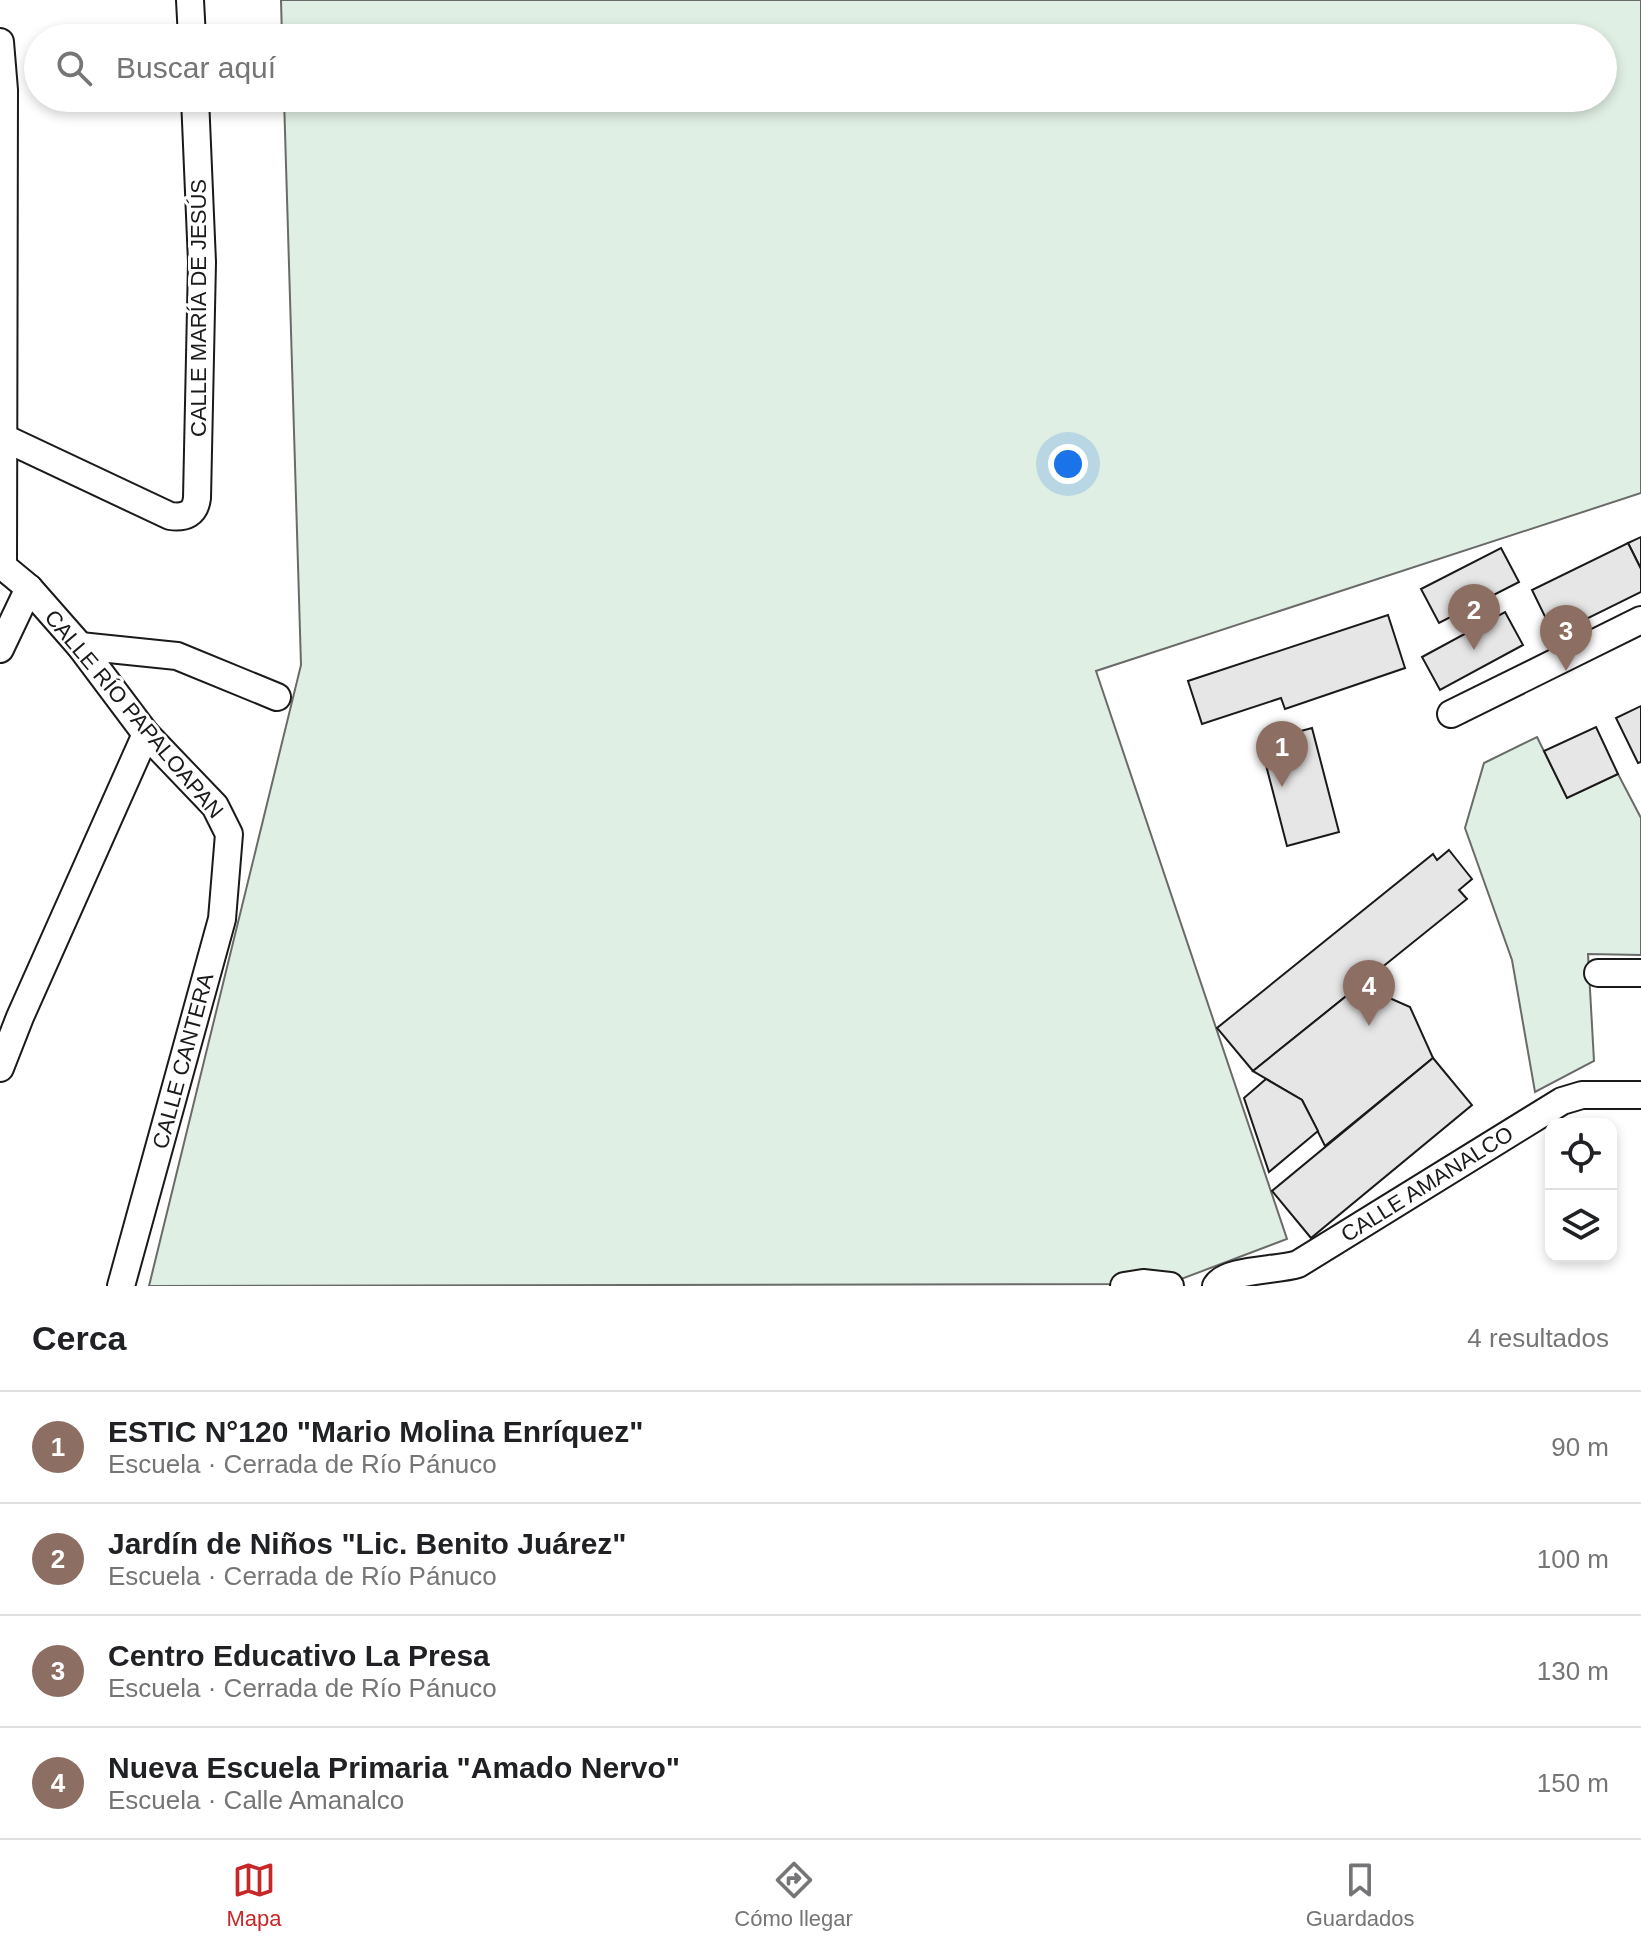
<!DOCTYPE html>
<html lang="es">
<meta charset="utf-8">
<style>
:root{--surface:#fff;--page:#f2f2f2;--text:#202124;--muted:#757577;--line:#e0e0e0;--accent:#c62828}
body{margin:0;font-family:Helvetica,sans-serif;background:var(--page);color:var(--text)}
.controls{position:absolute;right:24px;bottom:24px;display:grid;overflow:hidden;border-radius:16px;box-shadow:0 4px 12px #0003}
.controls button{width:72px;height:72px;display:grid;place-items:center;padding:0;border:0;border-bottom:2px solid var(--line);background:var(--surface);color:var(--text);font:40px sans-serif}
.you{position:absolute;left:1068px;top:464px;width:28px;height:28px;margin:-20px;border:6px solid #fff;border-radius:50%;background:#1a73e8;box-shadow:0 0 0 12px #1a73e833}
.badge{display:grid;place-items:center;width:52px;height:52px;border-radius:50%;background:var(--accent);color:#fff;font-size:26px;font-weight:700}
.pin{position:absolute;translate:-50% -66px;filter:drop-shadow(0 2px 4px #0008)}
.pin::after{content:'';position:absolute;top:42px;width:28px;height:24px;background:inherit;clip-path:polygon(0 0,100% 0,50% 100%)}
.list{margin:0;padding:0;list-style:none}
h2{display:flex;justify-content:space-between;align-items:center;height:104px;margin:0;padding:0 32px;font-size:34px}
h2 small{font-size:26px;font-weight:400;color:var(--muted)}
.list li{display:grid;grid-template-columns:52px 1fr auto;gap:24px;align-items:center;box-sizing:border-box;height:112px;padding:0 32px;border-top:2px solid var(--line)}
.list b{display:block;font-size:30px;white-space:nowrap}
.list p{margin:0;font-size:26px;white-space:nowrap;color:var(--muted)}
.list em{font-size:26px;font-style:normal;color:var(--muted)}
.icon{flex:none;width:44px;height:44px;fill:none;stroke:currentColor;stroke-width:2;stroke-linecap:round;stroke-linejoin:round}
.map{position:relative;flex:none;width:1641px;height:1286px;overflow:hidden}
.search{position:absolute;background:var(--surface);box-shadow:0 4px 12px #0003;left:24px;right:24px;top:24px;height:88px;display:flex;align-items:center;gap:20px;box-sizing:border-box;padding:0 28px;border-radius:44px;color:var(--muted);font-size:30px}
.sheet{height:552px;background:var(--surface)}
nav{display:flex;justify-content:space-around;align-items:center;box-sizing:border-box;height:112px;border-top:2px solid var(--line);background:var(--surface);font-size:22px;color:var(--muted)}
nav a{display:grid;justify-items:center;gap:4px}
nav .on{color:var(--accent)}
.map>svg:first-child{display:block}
</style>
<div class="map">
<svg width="1641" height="1286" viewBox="0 0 1641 1286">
<rect width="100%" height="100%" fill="#fff"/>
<!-- green -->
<g fill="#e0efe3" stroke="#6a6a6a" stroke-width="2">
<polygon points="281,0 1641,0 1641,493 1096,671 1287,1239 1168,1284 149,1286 301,665 284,98 1603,98 1603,38 282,38"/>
<polygon points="1537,737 1567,798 1618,774 1641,818 1641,955 1588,954 1594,1061 1535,1092 1512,960 1465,828 1484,763"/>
</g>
<!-- building -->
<g fill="#e6e6e6" stroke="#1a1a1a" stroke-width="2">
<polygon points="1641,537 1641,569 1628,543"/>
<polygon points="1628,543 1641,569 1641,592 1554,635 1532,590"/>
<polygon points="1501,548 1519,582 1439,623 1421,589"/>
<polygon points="1505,612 1523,645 1440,690 1422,657"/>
<polygon points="1388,615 1405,668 1285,709 1281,698 1202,724 1188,681"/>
<polygon points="1641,706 1641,762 1638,763 1616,718"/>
<polygon points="1596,727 1618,774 1567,798 1544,751"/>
<polygon points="1312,728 1339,832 1287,846 1260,742"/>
<polygon points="1449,850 1472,879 1459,890 1467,899 1253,1071 1217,1028 1433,854 1437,860"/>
<polygon points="1360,985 1410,1007 1433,1058 1325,1146 1302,1100 1253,1071"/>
<polygon points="1433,1058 1472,1105 1311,1238 1272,1191"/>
<polygon points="1266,1079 1302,1100 1318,1131 1269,1172 1244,1098"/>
</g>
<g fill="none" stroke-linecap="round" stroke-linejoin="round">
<!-- street casing -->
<g stroke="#1a1a1a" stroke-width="30">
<g id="street">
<polyline points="190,0 192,38"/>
<polyline points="0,42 4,90 3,566"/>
<path d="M0 436 170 516C185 518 195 514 197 498L202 262 195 98"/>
<polyline points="0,564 29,588 80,646 146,734 215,806 229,834 222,919 121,1286"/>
<polyline points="80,646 177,656 277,697"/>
<polyline points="0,649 29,588"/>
<polyline points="1451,714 1641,620"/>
<polyline points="1598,973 1641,973"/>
<polyline points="0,1068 20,1017 146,734"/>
<polyline points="1124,1286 1143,1283 1170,1286"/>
<path d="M1216 1286C1226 1269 1277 1271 1298 1264L1562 1101 1582 1095H1641"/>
</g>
</g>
<!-- street -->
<use href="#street" stroke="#fff" stroke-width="26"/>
</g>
<g text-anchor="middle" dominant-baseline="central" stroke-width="6" stroke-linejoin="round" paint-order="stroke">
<!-- street labels -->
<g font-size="22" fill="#1a1a1a" stroke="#fff">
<text transform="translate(198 308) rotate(-90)">CALLE MARÍA DE JESÚS</text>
<text transform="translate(134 714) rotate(50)">CALLE RÍO PAPALOAPAN</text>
<text transform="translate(183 1061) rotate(-75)">CALLE CANTERA</text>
<text transform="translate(1427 1184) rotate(-32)">CALLE AMANALCO</text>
</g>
</g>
</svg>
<div class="controls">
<button><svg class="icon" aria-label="locate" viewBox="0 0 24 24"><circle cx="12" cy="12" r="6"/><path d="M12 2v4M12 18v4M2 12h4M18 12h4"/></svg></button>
<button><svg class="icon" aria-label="layers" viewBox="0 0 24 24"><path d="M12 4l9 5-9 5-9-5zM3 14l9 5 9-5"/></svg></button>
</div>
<div class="you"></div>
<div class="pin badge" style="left:1282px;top:787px;background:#8d6e63">1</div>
<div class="pin badge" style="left:1474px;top:650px;background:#8d6e63">2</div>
<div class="pin badge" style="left:1566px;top:671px;background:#8d6e63">3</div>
<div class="pin badge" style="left:1369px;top:1026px;background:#8d6e63">4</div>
<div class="search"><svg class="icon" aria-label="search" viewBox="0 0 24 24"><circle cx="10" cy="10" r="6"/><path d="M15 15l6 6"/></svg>Buscar aquí</div>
</div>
<section class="sheet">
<h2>Cerca<small>4 resultados</small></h2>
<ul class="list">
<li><span class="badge" style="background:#8d6e63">1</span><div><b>ESTIC N°120 &quot;Mario Molina Enríquez&quot;</b><p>Escuela · Cerrada de Río Pánuco</p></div><em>90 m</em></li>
<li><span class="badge" style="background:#8d6e63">2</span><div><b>Jardín de Niños &quot;Lic. Benito Juárez&quot;</b><p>Escuela · Cerrada de Río Pánuco</p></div><em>100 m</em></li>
<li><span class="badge" style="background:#8d6e63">3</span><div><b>Centro Educativo La Presa</b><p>Escuela · Cerrada de Río Pánuco</p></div><em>130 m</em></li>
<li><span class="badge" style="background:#8d6e63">4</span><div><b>Nueva Escuela Primaria &quot;Amado Nervo&quot;</b><p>Escuela · Calle Amanalco</p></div><em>150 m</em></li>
</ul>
</section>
<nav>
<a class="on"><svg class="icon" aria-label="map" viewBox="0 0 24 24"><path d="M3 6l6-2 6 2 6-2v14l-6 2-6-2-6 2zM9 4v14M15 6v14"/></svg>Mapa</a>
<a><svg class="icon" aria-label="directions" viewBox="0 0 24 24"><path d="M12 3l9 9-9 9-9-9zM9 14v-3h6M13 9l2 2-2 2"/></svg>Cómo llegar</a>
<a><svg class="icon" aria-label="saved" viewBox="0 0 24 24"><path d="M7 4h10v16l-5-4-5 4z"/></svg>Guardados</a>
</nav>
